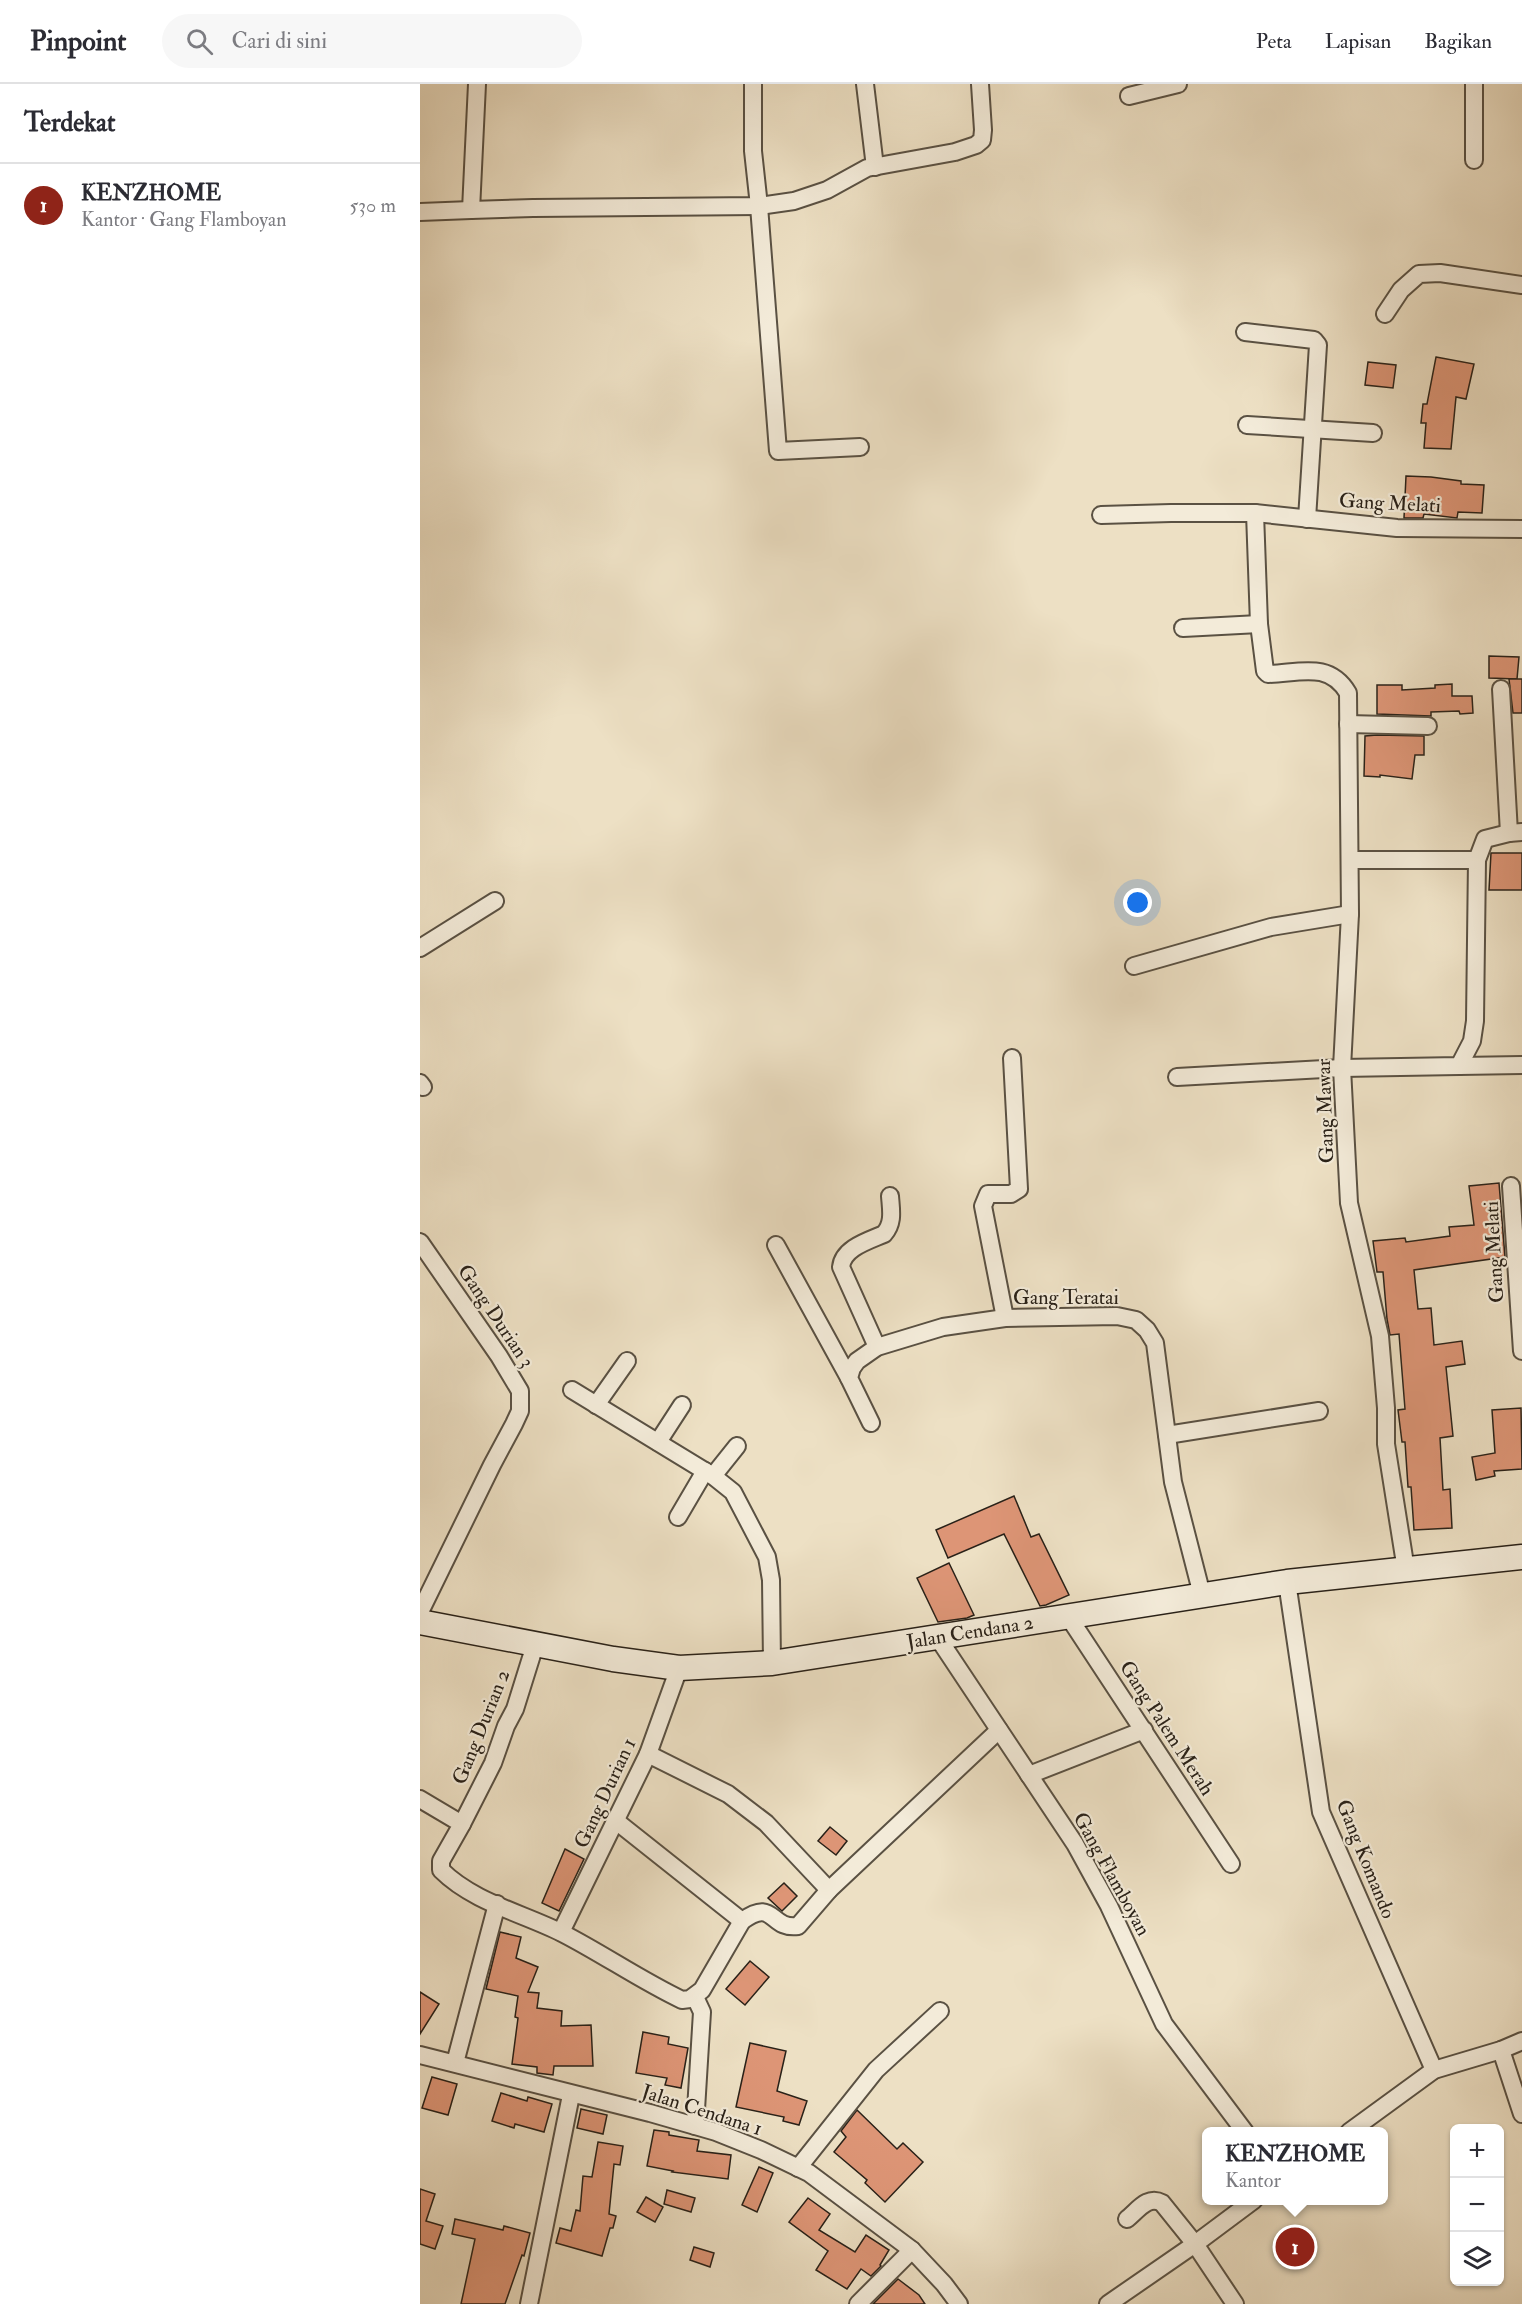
<!DOCTYPE html>
<html lang="id">
<meta charset="utf-8">
<style>
:root{--surface:#fff;--page:#f7f7f7;--text:#2b2b33;--muted:#7c7c81;--line:#e1e1e2;--accent:#8f2418}
body{margin:0;font-family:"IM FELL Double Pica",serif;background:var(--page);color:var(--text)}
.controls{position:absolute;right:18px;bottom:18px;display:grid;overflow:hidden;border-radius:9px;box-shadow:0 2px 4px #0004}
.controls button{width:54px;height:54px;display:grid;place-items:center;padding:0;border:0;border-bottom:2px solid var(--line);background:var(--surface);color:var(--text);font:30px sans-serif}
.you{position:absolute;left:718px;top:819px;width:21px;height:21px;margin:-15px;border:4px solid #fff;border-radius:50%;background:#1a73e8;box-shadow:0 0 0 9px #1a73e833}
.badge{display:grid;place-items:center;width:39px;height:39px;border-radius:50%;background:var(--accent);color:#fff;font-size:20px;font-weight:700}
.pin{position:absolute;translate:-50% -50%;border:3px solid #fff;box-shadow:0 2px 6px #0006}
.popup{position:absolute;left:782px;top:2043px;width:186px;height:78px;box-sizing:border-box;display:grid;place-content:center;border-radius:9px;background:var(--surface);filter:drop-shadow(0 2px 4px #0005);font-size:20px;white-space:nowrap;color:var(--muted)}
.popup b{font-size:22px;color:var(--text)}
.popup::after{content:'';position:absolute;left:50%;top:100%;margin-left:-12px;border:12px solid transparent;border-top-color:var(--surface)}
.list{margin:0;padding:0;list-style:none}
h2{display:flex;justify-content:space-between;align-items:center;height:78px;margin:0;padding:0 24px;font-size:26px}
h2 small{font-size:20px;font-weight:400;color:var(--muted)}
.list li{display:grid;grid-template-columns:39px 1fr auto;gap:18px;align-items:center;box-sizing:border-box;height:84px;padding:0 24px;border-top:2px solid var(--line)}
.list b{display:block;font-size:22px;white-space:nowrap}
.list p{margin:0;font-size:20px;white-space:nowrap;color:var(--muted)}
.list em{font-size:20px;font-style:normal;color:var(--muted)}
.icon{flex:none;width:33px;height:33px;fill:none;stroke:currentColor;stroke-width:2;stroke-linecap:round;stroke-linejoin:round}
.map{position:relative;flex:none;width:1102px;height:2220px;overflow:hidden}
header{display:flex;align-items:center;gap:36px;box-sizing:border-box;height:84px;padding:0 30px;background:var(--surface);border-bottom:2px solid var(--line)}
header strong{font-size:28px}
nav{display:flex;gap:33px;margin-inline-start:auto;font-size:21px}
.search{width:420px;height:54px;background:var(--page);display:flex;align-items:center;gap:15px;box-sizing:border-box;padding:0 21px;border-radius:33px;color:var(--muted);font-size:22px}
main{display:flex}
aside{flex:1;background:var(--surface)}
.map>svg:first-child{display:block}
</style>
<header>
<strong>Pinpoint</strong>
<div class="search"><svg class="icon" aria-label="search" viewBox="0 0 24 24"><circle cx="10" cy="10" r="6"/><path d="M15 15l6 6"/></svg>Cari di sini</div>
<nav><a>Peta</a><a>Lapisan</a><a>Bagikan</a></nav>
</header>
<main>
<aside>
<h2>Terdekat<small></small></h2>
<ul class="list">
<li><span class="badge">1</span><div><b>KENZHOME</b><p>Kantor · Gang Flamboyan</p></div><em>530 m</em></li>
</ul>
</aside>
<div class="map">
<svg width="1102" height="2220" viewBox="0 0 1102 2220">
<rect width="100%" height="100%" fill="#ede0c4"/>
<filter id="stains"><feTurbulence type="fractalNoise" baseFrequency=".00333" numOctaves="4"/><feColorMatrix values="0 0 0 0 .2 0 0 0 0 .09 0 0 0 0 .02 0 0 0 .5 -.17"/></filter>
<radialGradient id="worn" r=".72"><stop offset=".6" stop-color="#630" stop-opacity="0"/><stop offset="1" stop-color="#630" stop-opacity=".3"/></radialGradient>
<!-- building -->
<g fill="#dd9576" stroke="#292118" stroke-width="1.5">
<polygon points="1016,273 1054,280 1046,315 1036,313 1031,365 1004,364 1006,339 1001,339 1003,320 1007,320"/>
<polygon points="948,278 976,281 973,304 945,301"/>
<polygon points="986,392 1011,393 1041,397 1041,400 1064,401 1062,429 1038,428 1037,434 1004,430 1003,434 984,434"/>
<polygon points="1069,572 1099,573 1097,595 1069,594"/>
<polygon points="1089,595 1102,595 1102,629 1093,629"/>
<polygon points="1032,600 1032,612 1052,612 1053,629 1040,630 1039,627 1011,628 1011,632 957,630 957,601 982,601 982,606 1015,604 1015,601"/>
<polygon points="957,651 1004,652 1004,671 995,671 992,695 960,691 960,693 944,692 945,652"/>
<polygon points="1071,769 1102,769 1102,806 1069,806"/>
<polygon points="1079,1099 1085,1173 994,1186 998,1225 1011,1224 1014,1261 1042,1257 1045,1280 1026,1283 1033,1352 1020,1354 1023,1406 1030,1405 1032,1444 994,1446 991,1403 988,1403 985,1358 982,1358 978,1326 985,1325 979,1250 970,1251 967,1235 963,1188 957,1188 953,1157 985,1154 986,1158 1030,1152 1029,1143 1054,1141 1049,1102"/>
<polygon points="1101,1324 1102,1385 1074,1387 1075,1392 1056,1396 1052,1373 1075,1369 1072,1326"/>
<polygon points="594,1412 611,1453 619,1450 649,1511 626,1521 620,1522 584,1450 528,1474 516,1446"/>
<polygon points="529,1479 554,1531 547,1534 518,1538 497,1494"/>
<polygon points="410,1743 427,1757 416,1771 398,1757"/>
<polygon points="145,1765 164,1775 139,1827 122,1819"/>
<polygon points="364,1799 377,1812 362,1827 348,1814"/>
<polygon points="80,1848 101,1853 96,1874 118,1883 108,1908 119,1909 117,1924 142,1927 141,1942 171,1941 173,1982 134,1982 133,1991 117,1989 117,1983 92,1980 98,1934 95,1933 98,1912 66,1905"/>
<polygon points="330,1877 349,1893 325,1921 306,1905"/>
<polygon points="0,1908 19,1920 0,1950"/>
<polygon points="223,1948 249,1953 248,1960 268,1964 261,2004 245,2001 247,1994 216,1989"/>
<polygon points="330,1959 366,1967 357,2007 387,2017 379,2041 363,2037 364,2033 316,2023"/>
<polygon points="12,1993 37,2000 28,2031 2,2024"/>
<polygon points="81,2009 107,2017 108,2013 132,2020 124,2048 95,2040 94,2044 72,2037"/>
<polygon points="161,2025 187,2031 183,2050 157,2044"/>
<polygon points="437,2026 477,2065 483,2059 503,2078 465,2118 445,2099 447,2096 414,2068 426,2053 421,2047"/>
<polygon points="234,2046 249,2048 249,2051 279,2056 277,2067 311,2071 308,2095 252,2088 253,2087 227,2082"/>
<polygon points="178,2058 203,2062 200,2081 194,2080 189,2130 196,2132 193,2144 190,2144 182,2172 136,2159 140,2144 151,2147 156,2126 160,2127 163,2092 172,2093"/>
<polygon points="339,2083 353,2089 337,2128 322,2121"/>
<polygon points="0,2105 15,2110 6,2137 23,2142 15,2165 0,2160"/>
<polygon points="247,2106 275,2114 271,2128 244,2120"/>
<polygon points="226,2113 243,2123 235,2138 217,2128"/>
<polygon points="388,2114 410,2130 399,2146 435,2168 446,2151 469,2166 460,2181 461,2182 451,2192 441,2185 427,2205 396,2186 408,2167 369,2138"/>
<polygon points="35,2135 83,2146 84,2142 110,2149 104,2172 102,2171 85,2220 41,2220 55,2155 32,2150"/>
<polygon points="274,2163 294,2169 290,2183 270,2176"/>
<polygon points="478,2195 499,2211 505,2220 453,2220"/>
</g>
<g fill="none" stroke-linecap="round" stroke-linejoin="round">
<!-- street casing -->
<g stroke="#5a5143" stroke-width="20">
<g id="street">
<polyline points="57,0 51,126 113,124 339,122 374,117 407,106 447,84 535,68 556,61 562,56 563,46 560,0"/>
<polyline points="333,0 333,67 339,122 358,367 440,363"/>
<polyline points="445,0 455,83"/>
<polyline points="1054,0 1054,76"/>
<polyline points="709,12 758,0"/>
<polyline points="0,128 51,126"/>
<polyline points="965,230 981,206 999,190 1020,189 1102,201"/>
<polyline points="825,248 894,256 898,261 887,435"/>
<polyline points="827,341 953,349"/>
<path d="M835 429 839 540 845 587 848 590C880 589 909 577 928 609L930 830 922 984 929 1119 960 1252 966 1324V1360L986 1486"/>
<polyline points="681,431 751,429 835,429 977,444 1102,445"/>
<polyline points="763,544 839,540"/>
<polyline points="1081,605 1089,749"/>
<polyline points="928,640 1008,642"/>
<polyline points="930,776 1057,776"/>
<polyline points="0,864 75,817"/>
<polyline points="714,882 851,843 930,830"/>
<polyline points="1039,982 1102,981"/>
<polyline points="757,993 922,984 1039,982 1052,957 1055,937 1057,776 1065,755 1089,749 1102,748"/>
<polyline points="0,999 3,1003"/>
<polyline points="1091,1102 1102,1267"/>
<polyline points="0,1158 79,1272 100,1307 100,1327 94,1340 72,1381 0,1528"/>
<polyline points="356,1161 429,1294"/>
<polyline points="585,1234 563,1122 568,1110 591,1110 599,1105 592,974"/>
<path d="M457 1263 421 1183C423 1164 448 1157 464 1150 474 1139 471 1126 470 1112"/>
<polyline points="152,1306 293,1392 313,1408 347,1473 351,1496 352,1579"/>
<polyline points="176,1321 207,1277"/>
<polyline points="451,1339 429,1294 432,1284 437,1277 457,1263 523,1243 585,1234 697,1232 716,1236 727,1246 735,1259 753,1398 782,1511"/>
<polyline points="747,1351 899,1327"/>
<polyline points="238,1358 262,1321"/>
<polyline points="293,1392 317,1362"/>
<polyline points="258,1433 285,1387"/>
<polyline points="867,1498 901,1728 1014,1986"/>
<polyline points="648,1532 811,1780"/>
<polyline points="518,1554 655,1760 689,1822 744,1940 825,2048"/>
<polyline points="609,1691 724,1646"/>
<path d="M0 1715 42 1740 21 1777V1786C53 1818 102 1829 142 1849 183 1870 220 1896 262 1916L270 1915 282 1906 322 1837"/>
<path d="M196 1737 322 1837C355 1813 349 1846 378 1842L409 1806 346 1739 308 1710 228 1670"/>
<polyline points="42,1740 73,1679 86,1642 95,1625 115,1561"/>
<polyline points="409,1806 579,1646"/>
<polyline points="141,1848 228,1670 259,1584"/>
<polyline points="1081,1966 1102,2030"/>
<polyline points="0,1971 230,2029 296,2048 341,2066 389,2089 492,2166 524,2200 539,2220"/>
<polyline points="35,1979 77,1820"/>
<polyline points="275,2042 282,1928 275,1913"/>
<polyline points="929,2048 1014,1986 1081,1966 1102,1957"/>
<polyline points="378,2084 456,1986 520,1927"/>
<path d="M707 2135C718 2126 728 2111 742 2119L775 2160 815 2220"/>
<polyline points="109,2220 151,2011"/>
<polyline points="438,2220 492,2166"/>
<polyline points="688,2220 775,2160 834,2116"/>
</g>
</g>
<!-- secondary casing -->
<g stroke="#292118" stroke-width="27">
<polyline id="secondary" points="0,1538 193,1575 259,1584 352,1579 867,1498 1102,1473"/>
</g>
<!-- street -->
<use href="#street" stroke="#f3ebd9" stroke-width="16"/>
<!-- secondary -->
<use href="#secondary" stroke="#f3ebd9" stroke-width="24"/>
</g>
<g text-anchor="middle" dominant-baseline="central" stroke-width="4.5" stroke-linejoin="round" paint-order="stroke">
<!-- street labels -->
<g font-size="20" fill="#292118" stroke="#f3ebd9">
<text transform="translate(970 419) rotate(3)">Gang Melati</text>
<text transform="translate(905 1027) rotate(-92)">Gang Mawar</text>
<text transform="translate(1074 1168) rotate(-93)">Gang Melati</text>
<text x="646" y="1213">Gang Teratai</text>
<text transform="translate(76 1232) rotate(56)">Gang Durian 3</text>
<text transform="translate(550 1548) rotate(-9)">Jalan Cendana 2</text>
<text transform="translate(61 1643) rotate(-68)">Gang Durian 2</text>
<text transform="translate(747 1644) rotate(57)">Gang Palem Merah</text>
<text transform="translate(185 1709) rotate(-65)">Gang Durian 1</text>
<text transform="translate(946 1775) rotate(68)">Gang Komando</text>
<text transform="translate(692 1790) rotate(61)">Gang Flamboyan</text>
<text transform="translate(282 2026) rotate(18)">Jalan Cendana 1</text>
</g>
</g>
<rect width="100%" height="100%" filter="url(#stains)"/>
<rect width="100%" height="100%" fill="url(#worn)"/>
</svg>
<div class="controls">
<button>+</button>
<button>−</button>
<button><svg class="icon" aria-label="layers" viewBox="0 0 24 24"><path d="M12 4l9 5-9 5-9-5zM3 14l9 5 9-5"/></svg></button>
</div>
<div class="you"></div>
<div class="pin badge" style="left:875px;top:2163px">1</div>
<div class="popup"><b>KENZHOME</b>Kantor</div>
</div>
</main>
